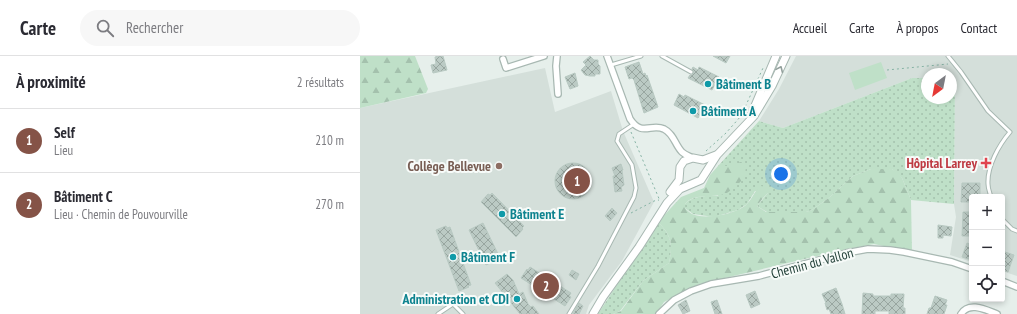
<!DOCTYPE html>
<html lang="fr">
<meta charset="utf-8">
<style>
:root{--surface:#fff;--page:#f7f7f7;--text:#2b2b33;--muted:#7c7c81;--line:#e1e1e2;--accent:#855347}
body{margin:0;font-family:"PT Sans Narrow",sans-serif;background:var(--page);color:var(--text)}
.controls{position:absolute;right:12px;bottom:12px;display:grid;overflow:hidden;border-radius:4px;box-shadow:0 2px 6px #0003}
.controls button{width:36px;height:36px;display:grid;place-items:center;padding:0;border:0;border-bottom:1px solid var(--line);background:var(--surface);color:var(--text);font:20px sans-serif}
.compass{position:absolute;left:561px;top:12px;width:36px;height:36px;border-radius:50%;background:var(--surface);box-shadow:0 2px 6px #0003;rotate:212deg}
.you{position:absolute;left:421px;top:118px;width:14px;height:14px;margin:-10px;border:3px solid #fff;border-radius:50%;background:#1a73e8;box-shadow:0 0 0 6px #1a73e833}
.badge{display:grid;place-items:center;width:26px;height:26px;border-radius:50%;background:var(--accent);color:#fff;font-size:13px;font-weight:700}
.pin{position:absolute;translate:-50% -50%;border:2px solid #fff;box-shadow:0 1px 4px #0006}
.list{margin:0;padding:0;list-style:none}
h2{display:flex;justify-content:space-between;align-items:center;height:52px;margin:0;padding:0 16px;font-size:17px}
h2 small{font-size:13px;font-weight:400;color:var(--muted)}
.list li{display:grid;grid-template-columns:26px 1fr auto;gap:12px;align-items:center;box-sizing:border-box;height:64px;padding:0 16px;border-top:1px solid var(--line)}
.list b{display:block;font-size:15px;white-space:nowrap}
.list p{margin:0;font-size:13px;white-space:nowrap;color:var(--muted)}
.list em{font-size:13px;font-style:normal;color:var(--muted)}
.icon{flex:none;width:22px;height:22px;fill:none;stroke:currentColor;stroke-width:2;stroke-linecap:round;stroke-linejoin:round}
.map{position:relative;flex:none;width:657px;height:258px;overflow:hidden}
header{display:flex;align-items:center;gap:24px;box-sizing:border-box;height:56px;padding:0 20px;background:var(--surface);border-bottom:1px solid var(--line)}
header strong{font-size:19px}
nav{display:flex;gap:22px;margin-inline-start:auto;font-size:14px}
.search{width:280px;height:36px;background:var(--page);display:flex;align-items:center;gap:10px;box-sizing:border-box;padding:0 14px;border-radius:22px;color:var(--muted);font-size:15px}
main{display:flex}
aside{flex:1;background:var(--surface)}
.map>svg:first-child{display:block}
</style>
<header>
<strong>Carte</strong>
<div class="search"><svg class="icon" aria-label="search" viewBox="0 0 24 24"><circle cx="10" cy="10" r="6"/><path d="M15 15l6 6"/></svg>Rechercher</div>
<nav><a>Accueil</a><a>Carte</a><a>À propos</a><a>Contact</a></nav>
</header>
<main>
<aside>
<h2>À proximité<small>2 résultats</small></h2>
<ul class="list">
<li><span class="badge">1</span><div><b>Self</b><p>Lieu</p></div><em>210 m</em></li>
<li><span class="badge">2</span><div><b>Bâtiment C</b><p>Lieu · Chemin de Pouvourville</p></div><em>270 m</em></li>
</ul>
</aside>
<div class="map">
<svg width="657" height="258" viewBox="0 0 657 258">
<defs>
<pattern id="grass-dots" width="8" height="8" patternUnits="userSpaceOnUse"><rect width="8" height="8" fill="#bfe0c8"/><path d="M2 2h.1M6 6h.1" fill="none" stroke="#a4c1ad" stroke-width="1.8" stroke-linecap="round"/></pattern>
<pattern id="forest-firs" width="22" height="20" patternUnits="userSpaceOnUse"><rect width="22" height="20" fill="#bfe0c8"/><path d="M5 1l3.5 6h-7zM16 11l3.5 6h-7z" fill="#a4c1ad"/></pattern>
<pattern id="building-cross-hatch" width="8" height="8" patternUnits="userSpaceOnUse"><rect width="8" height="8" fill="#bbcac4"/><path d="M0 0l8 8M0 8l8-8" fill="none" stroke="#98a6a0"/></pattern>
</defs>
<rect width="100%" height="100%" fill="#e6efeb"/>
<!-- built -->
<g fill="#d4dfda">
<polygon points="436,0 657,0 657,220 642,215 642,141 612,141 612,206 590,199 596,161 594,148 595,23 591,23 591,18 567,18 567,22 552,22 423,72 399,65 419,33"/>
<polygon points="185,12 195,56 251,35 263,75 294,146 262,205 229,249 226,258 0,258 0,52"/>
</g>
<!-- grass -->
<g fill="url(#grass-dots)">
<path d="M552 22H567V42H591V23H595L594 148 551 144 542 122 532 113H511L493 120 470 141 452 154 446 156H407L397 150 408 137 395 135 387 148 378 154 354 161 333 158 325 152V148C331 140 348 139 358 140L368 110H358L399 65 423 72Z"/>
<path d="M298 166C312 180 313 189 309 207L283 225 260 255 253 258H238Z"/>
</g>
<!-- forest -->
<g fill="url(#forest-firs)">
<polygon points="0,0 55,0 68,33 66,37 0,52"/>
<path d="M381 106 386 110C385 121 383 125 374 131 371 134 368 137 364 138 351 142 334 137 325 148V152C327 154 330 157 332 158 344 164 378 158 387 148 392 143 394 136 400 130L407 131 408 137 403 142 397 150 406 156H446L452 154 470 141 493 120 511 113H532L538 117 542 122 551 144 552 196 514 188 487 193 339 228 304 246 296 258H253L261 255 283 225 309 207C313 188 312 180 298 166L321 141 344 132 350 119 358 110H368Z"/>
</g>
<!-- garden -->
<polygon fill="#bfe0c8" points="521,6 527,22 495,34 489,17"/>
<!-- building -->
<g fill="url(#building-cross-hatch)" stroke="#b8c9c2">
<polygon points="78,0 83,0 87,14 73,17 71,9 76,8 75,1"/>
<polygon points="230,0 234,4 238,4 238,8 240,10 240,18 235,18 235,20 230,20 225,19 221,14 226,9 223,6"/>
<polygon points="353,0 370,0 366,7"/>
<polygon points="279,6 283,18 285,17 286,20 287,19 298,51 284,57 274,24 272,22 269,23 265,11"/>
<polygon points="333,11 338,14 339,11 359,21 352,34 328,22 330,19 332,19 334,17 332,13"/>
<polygon points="215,17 218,30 210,33 205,21"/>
<polygon points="319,38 324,41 325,39 345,49 338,62 314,49"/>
<circle cx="213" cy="125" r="18"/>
<polygon points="261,108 263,114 262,114 264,129 261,131 262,135 255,136 253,120 255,120 252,112"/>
<polygon points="602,127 620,127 620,141 612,141 612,146 601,146"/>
<polygon points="132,137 164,170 162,172 163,173 156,181 121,146 128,138 130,139"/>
<polygon points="252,152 257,157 250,165 245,160"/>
<polygon points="603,156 612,156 612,180 602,180"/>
<polygon points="123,167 140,202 126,209 109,174"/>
<polygon points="578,169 592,171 591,180 583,179 583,182 578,182"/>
<polygon points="86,170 87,172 90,171 111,229 108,230 109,231 99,235 76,174"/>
<polygon points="607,187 612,189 612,204 602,201"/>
<polygon points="642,195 654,199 648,216 642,214"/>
<polygon points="170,211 211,237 209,240 211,241 205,250 161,222 167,213 168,214"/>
<polygon points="212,214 219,218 216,224 209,219"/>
<polygon points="147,218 153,224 159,238 163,236 168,248 171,251 173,250 179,258 160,258 135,227"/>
<polygon points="476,232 482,248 485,258 471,258 469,253 467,254 465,247 466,247 462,238"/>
<polygon points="395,235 400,248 391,252 386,239"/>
<polygon points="503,237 513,238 513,240 531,240 531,238 544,238 543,252 545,252 545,258 529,258 529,255 515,255 515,258 502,258"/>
<polygon points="575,240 587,244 585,249 587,249 584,258 567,258 569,252 571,252"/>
<polygon points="326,244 330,255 323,258 318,249"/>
<polygon points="357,244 362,258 355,258 351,246"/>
<polygon points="219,247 223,250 219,258 213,258"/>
</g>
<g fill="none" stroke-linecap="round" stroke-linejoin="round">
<!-- service casing -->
<g stroke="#a8b8b2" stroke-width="5">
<g id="service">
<polyline points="302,0 331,16"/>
<path d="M588 0 601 16 628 55 650 76C639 89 627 110 628 128 628 133 630 137 631 141"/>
<polyline points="251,9 281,0"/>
<polyline points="642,163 652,173 657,175"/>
<polyline points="78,258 93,248 103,258"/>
<polyline points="209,258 238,210 274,141 276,132 272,109 257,85 259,78 274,68"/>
</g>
</g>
<!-- minor casing -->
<g stroke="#a8b8b2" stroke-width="8">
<g id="minor">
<polyline points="197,0 196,10 198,38"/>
<path d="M247 0 270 63C282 81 291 67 304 73 314 78 315 89 322 96 325 99 329 100 333 102"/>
<polyline points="143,3 146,12 184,0"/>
<polyline points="642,225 657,231"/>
<polyline points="299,258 314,244 331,235 351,228 399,220 486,197 508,193 530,194 544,196 592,206 612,213"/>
<path d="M601 258C609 245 626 254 637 258"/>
</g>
</g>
<!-- tertiary casing -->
<g stroke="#a8b8b2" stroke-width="9">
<g id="tertiary">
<polyline points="391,59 416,0"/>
<polyline points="310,136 319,124 320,111 324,105 333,102 343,104 356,99"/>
<polyline points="233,258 243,241 279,191 307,147 320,133 341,124 357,99 394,60 412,30 426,0"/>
</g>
</g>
<!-- path -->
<g stroke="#86b3a5" stroke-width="1" stroke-dasharray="2 3" stroke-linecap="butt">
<polyline points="527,14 588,8"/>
<polyline points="271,76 300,145"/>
<polyline points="346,95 366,77 381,60 403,12"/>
<polyline points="271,157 294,145 299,144"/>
</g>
<!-- service -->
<use href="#service" stroke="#fff" stroke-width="3"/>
<!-- minor -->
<use href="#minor" stroke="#fff" stroke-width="5.5"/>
<!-- tertiary -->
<use href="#tertiary" stroke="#fff" stroke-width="7"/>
</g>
<!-- one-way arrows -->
<defs><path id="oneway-chevron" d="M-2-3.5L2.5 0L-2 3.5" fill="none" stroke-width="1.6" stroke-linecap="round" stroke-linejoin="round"/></defs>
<use stroke="#92a09c" href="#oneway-chevron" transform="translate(420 13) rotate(-66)"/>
<!-- markers -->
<g fill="#0f9aa8" stroke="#f7fbf9" stroke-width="1.5">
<circle cx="348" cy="28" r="4"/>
<circle cx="333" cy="55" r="4"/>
<circle cx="142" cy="158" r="4"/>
<circle cx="93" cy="201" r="4"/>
<circle cx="157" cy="243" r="4"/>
</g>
<path fill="#e0444e" stroke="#f7fbf9" stroke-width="1.5" d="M624 101h4v4h4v4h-4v4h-4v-4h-4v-4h4z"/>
<circle fill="#8d6e63" stroke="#f7fbf9" stroke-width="1.5" cx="139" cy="110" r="4"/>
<g text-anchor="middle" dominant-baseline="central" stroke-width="4" stroke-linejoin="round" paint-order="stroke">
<!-- culture labels -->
<g font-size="14" font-weight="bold" fill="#0d838f" stroke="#f7fbf9" text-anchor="start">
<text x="356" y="28">Bâtiment B</text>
<text x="341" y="55">Bâtiment A</text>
<text x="150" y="158">Bâtiment E</text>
<text x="101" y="201">Bâtiment F</text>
<text x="149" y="243" text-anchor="end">Administration et CDI</text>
</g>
<!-- health labels -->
<g font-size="14" font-weight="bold" fill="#be3a42" stroke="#f7fbf9" text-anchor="end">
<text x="617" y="107">Hôpital Larrey</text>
</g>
<!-- education labels -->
<g font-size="14" font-weight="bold" fill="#785e54" stroke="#f7fbf9" text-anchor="end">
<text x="131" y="110">Collège Bellevue</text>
</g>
<!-- street labels -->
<g font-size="14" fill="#24423a" stroke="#f7fbf9">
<text transform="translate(452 207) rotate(-15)">Chemin du Vallon</text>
</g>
</g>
</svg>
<div class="controls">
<button>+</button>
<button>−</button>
<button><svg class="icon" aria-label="locate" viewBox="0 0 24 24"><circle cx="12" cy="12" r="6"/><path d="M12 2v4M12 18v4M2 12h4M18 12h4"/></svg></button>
</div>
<svg class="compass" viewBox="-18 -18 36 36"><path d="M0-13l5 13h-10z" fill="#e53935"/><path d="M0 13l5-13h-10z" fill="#7c7c81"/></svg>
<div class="you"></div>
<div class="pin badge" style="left:217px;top:125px">1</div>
<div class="pin badge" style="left:186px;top:230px">2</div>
</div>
</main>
